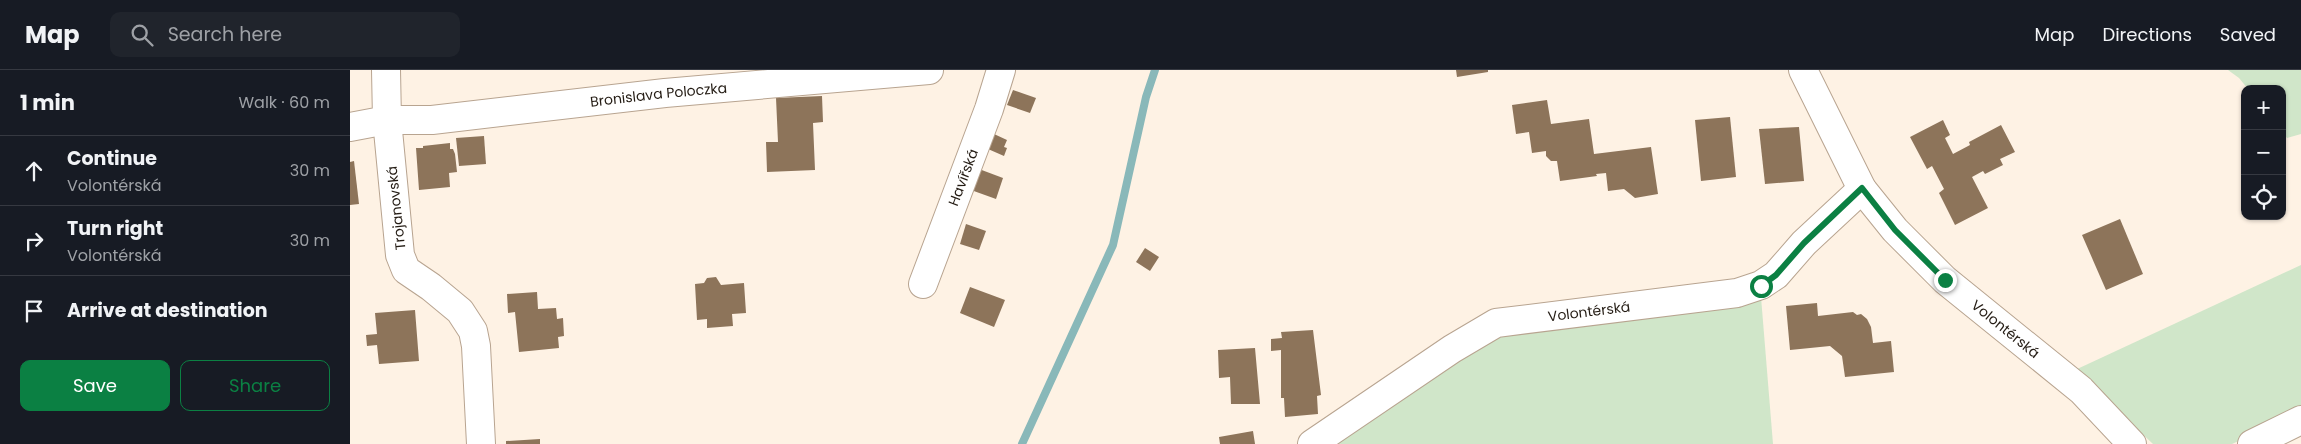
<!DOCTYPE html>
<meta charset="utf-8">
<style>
:root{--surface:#171b24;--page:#20242c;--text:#f1f3f6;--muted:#9ea1a6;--line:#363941;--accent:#0b8043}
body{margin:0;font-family:Poppins,sans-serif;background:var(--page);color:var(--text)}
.controls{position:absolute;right:15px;top:15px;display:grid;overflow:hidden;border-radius:10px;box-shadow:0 1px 4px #0004}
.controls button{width:45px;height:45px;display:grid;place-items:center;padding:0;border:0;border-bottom:1px solid var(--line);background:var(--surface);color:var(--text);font:25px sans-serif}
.stop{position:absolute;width:15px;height:15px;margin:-11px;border:4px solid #0b8043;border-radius:50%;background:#fff}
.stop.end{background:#0b8043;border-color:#fff;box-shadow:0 1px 5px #0008}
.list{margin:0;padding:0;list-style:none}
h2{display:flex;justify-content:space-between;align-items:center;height:65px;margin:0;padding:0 20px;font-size:21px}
h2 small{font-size:16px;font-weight:400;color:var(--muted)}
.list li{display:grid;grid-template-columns:32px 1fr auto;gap:15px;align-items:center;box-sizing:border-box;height:70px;padding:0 20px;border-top:1px solid var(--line)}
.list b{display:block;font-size:19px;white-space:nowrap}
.list p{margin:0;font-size:16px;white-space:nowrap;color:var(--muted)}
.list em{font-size:16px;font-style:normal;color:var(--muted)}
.actions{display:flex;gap:10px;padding:15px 20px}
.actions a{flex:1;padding:11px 0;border:1px solid var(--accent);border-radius:10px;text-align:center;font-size:18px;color:var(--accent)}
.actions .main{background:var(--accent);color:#fff}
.icon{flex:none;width:28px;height:28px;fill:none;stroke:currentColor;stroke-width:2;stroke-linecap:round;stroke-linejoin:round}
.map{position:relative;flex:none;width:1951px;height:374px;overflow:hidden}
header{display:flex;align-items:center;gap:30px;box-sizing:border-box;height:70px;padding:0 25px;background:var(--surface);border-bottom:1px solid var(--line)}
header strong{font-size:24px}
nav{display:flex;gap:28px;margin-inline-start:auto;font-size:18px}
.search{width:350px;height:45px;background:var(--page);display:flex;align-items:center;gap:12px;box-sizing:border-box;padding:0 18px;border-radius:10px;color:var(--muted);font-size:19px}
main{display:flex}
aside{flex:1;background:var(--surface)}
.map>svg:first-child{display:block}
</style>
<header>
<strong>Map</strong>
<div class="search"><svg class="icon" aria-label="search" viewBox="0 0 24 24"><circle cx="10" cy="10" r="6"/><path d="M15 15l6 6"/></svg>Search here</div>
<nav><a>Map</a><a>Directions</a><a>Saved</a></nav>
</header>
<main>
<aside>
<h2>1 min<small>Walk · 60 m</small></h2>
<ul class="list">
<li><svg class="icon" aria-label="ahead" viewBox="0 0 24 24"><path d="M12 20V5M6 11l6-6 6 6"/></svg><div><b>Continue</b><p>Volontérská</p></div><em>30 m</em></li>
<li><svg class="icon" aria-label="right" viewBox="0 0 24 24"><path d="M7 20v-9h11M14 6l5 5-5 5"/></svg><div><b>Turn right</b><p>Volontérská</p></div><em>30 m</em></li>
<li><svg class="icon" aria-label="arrive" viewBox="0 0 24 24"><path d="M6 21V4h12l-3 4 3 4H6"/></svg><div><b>Arrive at destination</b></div></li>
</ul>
<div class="actions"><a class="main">Save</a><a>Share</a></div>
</aside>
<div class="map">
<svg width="1951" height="374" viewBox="0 0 1951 374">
<rect width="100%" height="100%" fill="#fef2e4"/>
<!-- green -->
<g fill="#d0e6c9">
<polygon points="1878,0 1951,0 1951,64 1937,68 1932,62 1932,19 1898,19 1889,8"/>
<polygon points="1951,195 1951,343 1882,374 1803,374 1725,300"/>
<polygon points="1411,227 1423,374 982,374 1155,261"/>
</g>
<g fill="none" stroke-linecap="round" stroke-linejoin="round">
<!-- stream -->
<polyline stroke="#89b8b9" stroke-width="8" points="672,374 763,175 796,27 805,0"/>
</g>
<!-- building -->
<g fill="#8d745a">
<polygon points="1106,0 1138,0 1138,2 1107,7"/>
<polygon points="663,20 686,28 680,43 657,35"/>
<polygon points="472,26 473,52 463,53 465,100 417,102 416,72 428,72 426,28"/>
<polygon points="1197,30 1201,54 1239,49 1244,84 1301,77 1308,124 1285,128 1274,119 1258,121 1256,103 1246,104 1247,106 1210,111 1207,91 1201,91 1196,86 1196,81 1182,83 1179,62 1166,64 1162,35"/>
<polygon points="1380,47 1386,107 1351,111 1345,50"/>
<polygon points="1593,50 1600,65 1595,68 1603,84 1620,75 1619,72 1651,55 1665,82 1650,89 1653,95 1635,104 1633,101 1622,107 1638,138 1605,155 1589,123 1594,119 1582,96 1577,99 1560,67"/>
<polygon points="1449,57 1454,111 1415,114 1409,59"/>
<polygon points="644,64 657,70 654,77 657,78 654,86 638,79"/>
<polygon points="134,66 136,94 109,96 106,68"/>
<polygon points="100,73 100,79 103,79 105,84 107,102 99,103 100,117 69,120 66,78 73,78 73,76"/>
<polygon points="4,91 9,134 0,135 0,92"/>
<polygon points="629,99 653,108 646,129 621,120"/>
<polygon points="1770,149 1793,204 1756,220 1732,165"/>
<polygon points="616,154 636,161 629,180 610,174"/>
<polygon points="795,178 809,187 800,201 786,192"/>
<polygon points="366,207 371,215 394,213 396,243 382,244 383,256 357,258 357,249 347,250 345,214 354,213 357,208"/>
<polygon points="620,217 655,230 644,257 610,243"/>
<polygon points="187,222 188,239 206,238 207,249 213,248 214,266 208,267 209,278 169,282 165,242 158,243 157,224"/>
<polygon points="1467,233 1468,246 1503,242 1507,245 1511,244 1517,249 1521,257 1523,273 1541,271 1544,302 1495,307 1492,286 1480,276 1440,280 1436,236"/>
<polygon points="65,240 69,291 29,294 27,275 17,276 16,265 27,264 25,243"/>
<polygon points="963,260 971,325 967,326 968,344 935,347 934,328 931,328 931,280 921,281 921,269 932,268 931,262"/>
<polygon points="905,278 910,334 881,334 880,307 869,308 868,280"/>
<polygon points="903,361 905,374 870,374 869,367"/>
<polygon points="190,369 190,374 156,374 156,371"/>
</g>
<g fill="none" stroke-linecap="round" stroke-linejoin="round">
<!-- minor casing -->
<g stroke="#b8a490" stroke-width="30">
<g id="minor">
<path id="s1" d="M1453 0 1512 119 1545 160 1595 210 1731 320 1782 374"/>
<polyline points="0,57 37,50 36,0"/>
<path id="s2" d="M573 214 639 39 651 0"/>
<path id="s3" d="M131 374 126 276 123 261 110 241 81 217 56 200 50 185 37 50H82L315 23 579 0"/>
<path id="s4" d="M962 374 1102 279 1146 253 1387 223 1411 215 1426 205 1454 173 1512 119"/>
<polyline points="1902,374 1951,350"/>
</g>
</g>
<!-- minor -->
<use href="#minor" stroke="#fff" stroke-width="28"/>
</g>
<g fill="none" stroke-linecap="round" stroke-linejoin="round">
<!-- route -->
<polyline stroke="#0b8043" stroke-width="6" points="1411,216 1426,205 1454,173 1512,118 1545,160 1595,210"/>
</g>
<g text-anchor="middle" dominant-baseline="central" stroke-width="5" stroke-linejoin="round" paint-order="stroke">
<!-- street labels -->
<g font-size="14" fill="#241c14" stroke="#fff">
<text stroke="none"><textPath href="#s3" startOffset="630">Bronislava Poloczka</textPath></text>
<text stroke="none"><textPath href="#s2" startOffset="114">Havířská</textPath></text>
<text transform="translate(46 138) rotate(-96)">Trojanovská</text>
<text stroke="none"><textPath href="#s4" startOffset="314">Volontérská</textPath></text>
<text stroke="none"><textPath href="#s1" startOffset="334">Volontérská</textPath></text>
</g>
</g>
</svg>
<div class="controls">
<button>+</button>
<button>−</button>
<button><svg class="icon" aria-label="locate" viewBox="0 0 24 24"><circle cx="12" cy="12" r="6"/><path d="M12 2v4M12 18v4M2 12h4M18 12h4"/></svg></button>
</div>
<div class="stop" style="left:1411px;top:216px"></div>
<div class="stop end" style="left:1595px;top:210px"></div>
</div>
</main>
